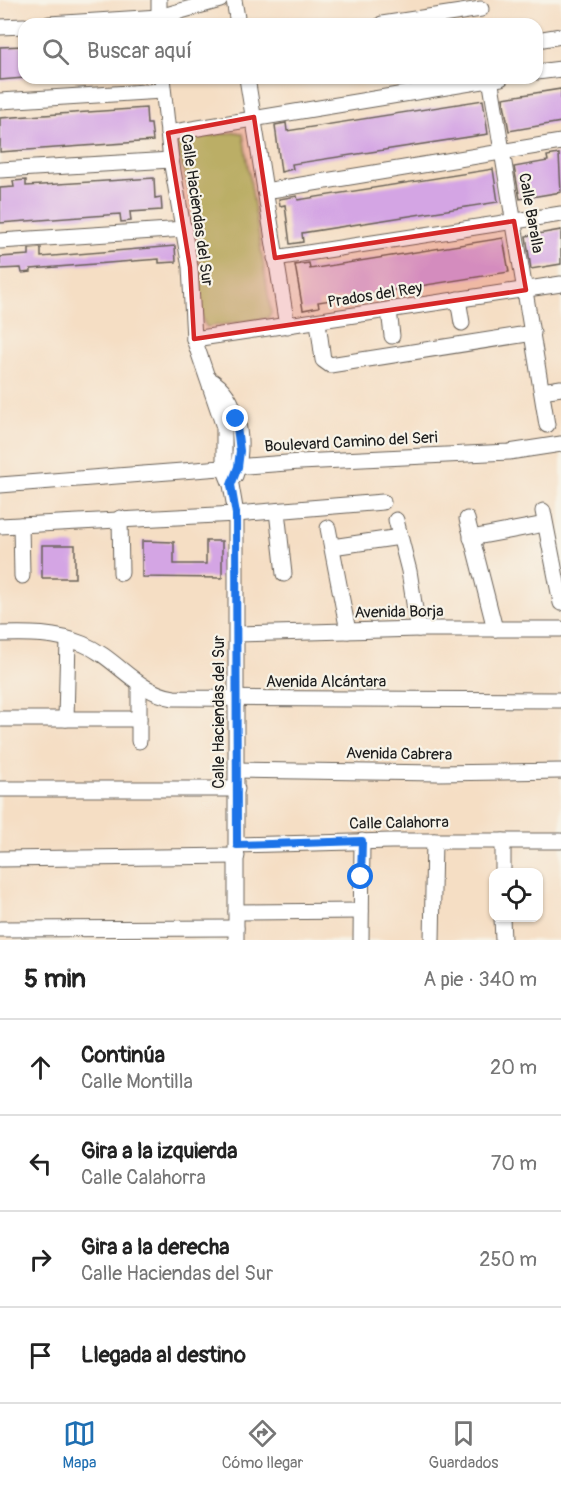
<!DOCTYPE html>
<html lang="es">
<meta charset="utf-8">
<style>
:root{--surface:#fff;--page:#f6f6f6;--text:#222;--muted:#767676;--line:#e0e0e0;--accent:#1f6fb2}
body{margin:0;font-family:Pangolin,sans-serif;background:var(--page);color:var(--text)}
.controls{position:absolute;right:18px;bottom:18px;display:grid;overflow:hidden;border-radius:12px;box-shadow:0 2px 4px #0004}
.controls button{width:54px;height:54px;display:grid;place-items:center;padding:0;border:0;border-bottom:2px solid var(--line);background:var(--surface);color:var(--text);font:30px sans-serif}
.stop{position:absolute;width:18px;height:18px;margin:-14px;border:4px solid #1a73e8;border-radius:50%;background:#fff}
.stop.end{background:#1a73e8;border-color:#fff;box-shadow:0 2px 6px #0008}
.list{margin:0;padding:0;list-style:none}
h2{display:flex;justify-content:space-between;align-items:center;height:78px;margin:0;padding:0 24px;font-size:26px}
h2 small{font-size:20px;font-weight:400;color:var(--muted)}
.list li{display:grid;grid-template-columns:39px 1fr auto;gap:18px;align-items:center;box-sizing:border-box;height:96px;padding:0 24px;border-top:2px solid var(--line)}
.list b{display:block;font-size:22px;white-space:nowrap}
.list p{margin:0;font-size:20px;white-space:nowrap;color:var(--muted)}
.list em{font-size:20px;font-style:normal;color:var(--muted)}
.icon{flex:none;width:33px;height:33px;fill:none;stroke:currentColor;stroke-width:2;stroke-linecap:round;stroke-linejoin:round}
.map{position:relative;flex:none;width:561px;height:940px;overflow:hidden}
.search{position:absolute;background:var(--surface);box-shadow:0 2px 4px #0004;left:18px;right:18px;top:18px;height:66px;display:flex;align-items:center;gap:15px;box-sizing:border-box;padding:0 21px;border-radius:18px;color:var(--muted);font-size:22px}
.sheet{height:462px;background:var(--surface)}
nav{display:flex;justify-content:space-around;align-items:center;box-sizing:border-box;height:84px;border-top:2px solid var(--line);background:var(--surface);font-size:16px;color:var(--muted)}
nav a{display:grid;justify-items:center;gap:3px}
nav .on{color:var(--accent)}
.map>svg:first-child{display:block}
</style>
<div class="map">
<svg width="561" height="940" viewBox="0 0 561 940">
<rect width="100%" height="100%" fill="#f7f3e8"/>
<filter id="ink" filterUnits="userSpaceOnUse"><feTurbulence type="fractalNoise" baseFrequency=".0167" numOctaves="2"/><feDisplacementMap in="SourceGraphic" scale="12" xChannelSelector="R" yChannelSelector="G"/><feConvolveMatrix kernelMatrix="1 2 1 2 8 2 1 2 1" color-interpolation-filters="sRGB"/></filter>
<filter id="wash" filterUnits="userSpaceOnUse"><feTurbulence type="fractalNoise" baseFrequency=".008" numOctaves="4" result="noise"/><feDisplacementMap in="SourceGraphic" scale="24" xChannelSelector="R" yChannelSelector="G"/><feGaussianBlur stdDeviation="1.35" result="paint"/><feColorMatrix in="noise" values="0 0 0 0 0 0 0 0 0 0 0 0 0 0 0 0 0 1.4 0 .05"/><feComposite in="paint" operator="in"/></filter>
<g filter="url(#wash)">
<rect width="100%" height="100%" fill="#f5dec4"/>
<!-- green -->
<path fill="#b4d076" stroke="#687649" stroke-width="1.5" d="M237 132 243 134 271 313 268 318 207 327C195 315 201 281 200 264 200 224 187 183 176 145L178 140Z"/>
<g id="blocks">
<!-- building -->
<g fill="#d4a5e4">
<polygon points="24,46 24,78 0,80 0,47"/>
<polygon points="561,89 561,122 509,131 503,98"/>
<polygon points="483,100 488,134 292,164 293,169 281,172 275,125 286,123 287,131"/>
<polygon points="146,108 147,124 151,124 153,141 0,152 0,118"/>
<polygon points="559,154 561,192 520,199 514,167 548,161 547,156"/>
<polygon points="493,169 498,202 302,233 303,242 290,244 285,205 280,206 279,199 297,196 298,200"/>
<polygon points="154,178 155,198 161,197 162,210 130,212 131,221 121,222 120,214 0,223 0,188 14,187 13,181 26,180 26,186"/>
<polygon points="561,230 561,264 531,269 526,236"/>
<polygon points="503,238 509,272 318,302 319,307 303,310 295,265 309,263 310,269"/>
<polygon points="175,246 176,262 159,263 159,259 31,269 31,272 22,273 21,268 0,269 0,257 29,255 29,249 41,248 41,257"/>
<polygon points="142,541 174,542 174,564 206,564 206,541 222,541 222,578 142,577"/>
<rect x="42" y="545" width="33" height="33"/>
</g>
</g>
</g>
<g filter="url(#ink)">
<use href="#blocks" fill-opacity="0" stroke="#686057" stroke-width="1.5"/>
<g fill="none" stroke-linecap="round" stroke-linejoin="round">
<!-- minor casing -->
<g stroke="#686057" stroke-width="17">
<g id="minor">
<polyline points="159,0 159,24"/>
<polyline points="234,0 238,24"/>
<polyline points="49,24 159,17 220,0"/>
<polyline points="382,24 481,9"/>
<polyline points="0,27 24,26"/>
<polyline points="537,40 561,36"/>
<polyline points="537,72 561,69"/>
<polyline points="162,78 171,160 190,267 194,339 224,427 224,468 231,485 236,514 236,940"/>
<polyline points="247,78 287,326"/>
<polyline points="490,78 547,425"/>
<polyline points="0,101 162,91"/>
<polyline points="168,133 501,78"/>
<polyline points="0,170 171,160"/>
<polyline points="265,191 561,142"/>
<polyline points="0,241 185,229"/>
<polyline points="275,258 561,214"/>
<polyline points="458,299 462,323"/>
<polyline points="389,310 392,336"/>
<polyline points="318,322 323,360 330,365 533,333"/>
<polyline points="194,339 561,284"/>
<path d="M209 379C240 396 246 446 235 476"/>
<polyline points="542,391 561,388"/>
<polyline points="0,485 300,462 509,452 561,444"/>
<polyline points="277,511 284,574"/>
<polyline points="543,511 561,603"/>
<polyline points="120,518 121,573"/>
<polyline points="467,519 495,629"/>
<polyline points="396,520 409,571 418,629"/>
<polyline points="21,525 22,576"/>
<polyline points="0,526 236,514 383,502"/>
<polyline points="328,528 348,631"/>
<polyline points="471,538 545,524"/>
<polyline points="332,547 400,537"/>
<path d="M0 634C28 633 56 633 83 644 117 658 136 692 174 698L561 700"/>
<polyline points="238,634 418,629 561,629"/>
<polyline points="139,686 139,741"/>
<polyline points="0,719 139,719"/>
<polyline points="66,719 68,640"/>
<polyline points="237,770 439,773 561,771"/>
<polyline points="0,789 237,789"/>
<polyline points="237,845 391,841 561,841"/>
<polyline points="0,859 237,856"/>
<polyline points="503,872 503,841"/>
<polyline points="236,912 361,911"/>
<polyline points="502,918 503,940"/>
<polyline points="0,929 236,928"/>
<polyline points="361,940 362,841"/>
<polyline points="432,940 434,841"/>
</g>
</g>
<!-- minor -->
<use href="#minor" stroke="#fff" stroke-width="15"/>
</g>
</g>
<g fill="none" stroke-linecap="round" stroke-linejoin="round" filter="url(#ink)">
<!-- route -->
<polyline stroke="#1a73e8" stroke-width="8" points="236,419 240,451 238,467 231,485 236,514 237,845 362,841 361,877"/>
</g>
<!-- marked area -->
<path fill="#d62828" fill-opacity="0.2" stroke="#d62828" stroke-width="4.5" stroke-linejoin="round" d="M254 117 275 258 514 221 526 290 194 339 190 267 168 133Z"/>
<g text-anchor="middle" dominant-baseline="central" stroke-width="4.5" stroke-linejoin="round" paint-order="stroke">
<!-- street labels -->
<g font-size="16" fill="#1c1c1c" stroke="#f7f3e8">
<text transform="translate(197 210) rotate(82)">Calle Haciendas del Sur</text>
<text transform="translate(531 213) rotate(80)">Calle Baralla</text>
<text transform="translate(375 295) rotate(-9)">Prados del Rey</text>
<text transform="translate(351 442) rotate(-3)">Boulevard Camino del Seri</text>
<text transform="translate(399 612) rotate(-1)">Avenida Borja</text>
<text x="326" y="682">Avenida Alcántara</text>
<text transform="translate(219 712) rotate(-90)">Calle Haciendas del Sur</text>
<text transform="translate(399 754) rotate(1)">Avenida Cabrera</text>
<text transform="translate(399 823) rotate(-1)">Calle Calahorra</text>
</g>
</g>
</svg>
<div class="controls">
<button><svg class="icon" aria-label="locate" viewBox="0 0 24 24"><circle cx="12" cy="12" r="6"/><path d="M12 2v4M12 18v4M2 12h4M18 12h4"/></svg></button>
</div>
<div class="stop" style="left:361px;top:877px"></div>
<div class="stop end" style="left:236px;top:419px"></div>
<div class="search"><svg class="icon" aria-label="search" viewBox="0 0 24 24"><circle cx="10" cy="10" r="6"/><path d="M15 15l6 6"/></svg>Buscar aquí</div>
</div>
<section class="sheet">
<h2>5 min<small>A pie · 340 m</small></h2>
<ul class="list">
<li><svg class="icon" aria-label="ahead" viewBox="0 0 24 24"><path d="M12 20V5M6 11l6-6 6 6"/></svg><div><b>Continúa</b><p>Calle Montilla</p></div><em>20 m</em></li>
<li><svg class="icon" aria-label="left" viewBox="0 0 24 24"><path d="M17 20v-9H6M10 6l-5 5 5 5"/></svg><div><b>Gira a la izquierda</b><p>Calle Calahorra</p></div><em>70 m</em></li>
<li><svg class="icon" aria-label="right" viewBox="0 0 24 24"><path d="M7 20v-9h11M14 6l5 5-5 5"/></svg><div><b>Gira a la derecha</b><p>Calle Haciendas del Sur</p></div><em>250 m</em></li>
<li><svg class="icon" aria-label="arrive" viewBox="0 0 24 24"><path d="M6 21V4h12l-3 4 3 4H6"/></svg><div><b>Llegada al destino</b></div></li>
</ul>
</section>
<nav>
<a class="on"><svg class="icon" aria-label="map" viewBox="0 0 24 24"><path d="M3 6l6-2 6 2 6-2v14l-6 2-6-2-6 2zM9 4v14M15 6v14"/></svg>Mapa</a>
<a><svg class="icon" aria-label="directions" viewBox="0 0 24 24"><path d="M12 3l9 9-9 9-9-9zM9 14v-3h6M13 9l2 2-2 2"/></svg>Cómo llegar</a>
<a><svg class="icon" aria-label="saved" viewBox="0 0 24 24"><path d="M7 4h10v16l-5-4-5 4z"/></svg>Guardados</a>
</nav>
